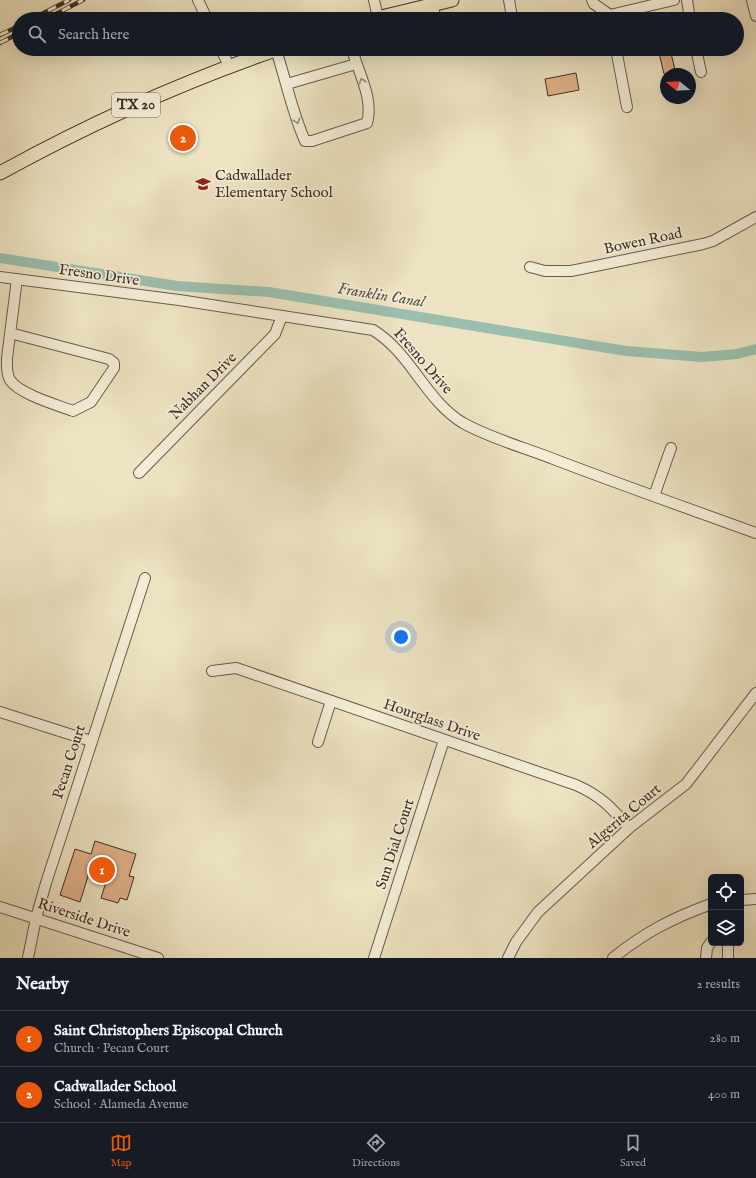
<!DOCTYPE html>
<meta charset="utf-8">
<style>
:root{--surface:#171b24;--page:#242831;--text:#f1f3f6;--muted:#9ea1a6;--line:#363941;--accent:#ea580c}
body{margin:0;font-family:"IM FELL English",serif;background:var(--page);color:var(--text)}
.controls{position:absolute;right:12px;bottom:12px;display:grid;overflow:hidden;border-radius:6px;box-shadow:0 4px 16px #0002}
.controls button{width:36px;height:36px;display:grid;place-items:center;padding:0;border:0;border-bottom:1px solid var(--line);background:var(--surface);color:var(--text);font:20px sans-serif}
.compass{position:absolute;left:660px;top:68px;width:36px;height:36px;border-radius:50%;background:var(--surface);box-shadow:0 4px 16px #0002;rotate:288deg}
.you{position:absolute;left:401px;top:637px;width:14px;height:14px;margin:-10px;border:3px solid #fff;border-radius:50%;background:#1a73e8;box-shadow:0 0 0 6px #1a73e833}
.badge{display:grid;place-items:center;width:26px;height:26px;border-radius:50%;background:var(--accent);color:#fff;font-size:13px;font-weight:700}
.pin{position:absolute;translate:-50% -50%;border:2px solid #fff;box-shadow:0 1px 4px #0006}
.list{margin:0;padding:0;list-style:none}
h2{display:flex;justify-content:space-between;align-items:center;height:52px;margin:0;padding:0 16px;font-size:17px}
h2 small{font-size:13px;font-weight:400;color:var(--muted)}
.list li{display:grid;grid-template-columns:26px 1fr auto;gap:12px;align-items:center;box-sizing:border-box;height:56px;padding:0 16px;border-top:1px solid var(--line)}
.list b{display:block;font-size:15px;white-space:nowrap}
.list p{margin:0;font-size:13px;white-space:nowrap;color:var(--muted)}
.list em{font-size:13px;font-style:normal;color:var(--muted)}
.icon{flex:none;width:22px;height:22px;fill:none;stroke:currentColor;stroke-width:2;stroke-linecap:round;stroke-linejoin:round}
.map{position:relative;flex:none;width:756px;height:958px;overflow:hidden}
.search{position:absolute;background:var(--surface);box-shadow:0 4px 16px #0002;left:12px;right:12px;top:12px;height:44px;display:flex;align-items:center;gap:10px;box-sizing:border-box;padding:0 14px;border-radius:22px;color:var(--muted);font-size:15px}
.sheet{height:164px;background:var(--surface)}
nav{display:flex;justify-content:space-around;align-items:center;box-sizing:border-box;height:56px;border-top:1px solid var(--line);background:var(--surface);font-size:11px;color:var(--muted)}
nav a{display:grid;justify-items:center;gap:2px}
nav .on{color:var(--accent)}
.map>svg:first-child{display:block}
</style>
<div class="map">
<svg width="756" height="958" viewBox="0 0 756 958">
<rect width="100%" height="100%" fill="#ede3c2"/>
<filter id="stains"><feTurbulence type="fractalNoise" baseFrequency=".005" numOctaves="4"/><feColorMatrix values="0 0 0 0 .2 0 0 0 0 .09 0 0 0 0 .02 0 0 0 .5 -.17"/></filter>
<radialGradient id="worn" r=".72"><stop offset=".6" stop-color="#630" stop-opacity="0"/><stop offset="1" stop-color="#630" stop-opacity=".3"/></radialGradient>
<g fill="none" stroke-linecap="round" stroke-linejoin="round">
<!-- canal -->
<polyline stroke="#9abfae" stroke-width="10" points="0,258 177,286 269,292 626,351 702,357 737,354 756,349"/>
</g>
<!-- building -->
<g fill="#e0b088" stroke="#3f2d25">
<polygon points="658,49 670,49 676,74 664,74"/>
<polygon points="576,73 579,90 548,96 545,79"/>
<polygon points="95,841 136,854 129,876 134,877 127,900 120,898 118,903 101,898 112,863 94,857 80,902 60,895 75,849 91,854"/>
</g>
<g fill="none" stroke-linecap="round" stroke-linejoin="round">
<!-- minor casing -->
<g stroke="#6a5a4c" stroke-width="12">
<g id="minor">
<polyline points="198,0 207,19"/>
<polyline points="374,0 378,18"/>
<polyline points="509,0 512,17 510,19"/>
<polyline points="592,0 594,4 610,15 610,19"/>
<polyline points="687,0 690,19"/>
<polyline points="752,0 756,16"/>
<polyline points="432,4 436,19"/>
<polyline points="610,15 674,0"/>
<polyline points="221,49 229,66"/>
<polyline points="378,49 386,49"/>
<polyline points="616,49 627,107"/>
<polyline points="696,49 701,72"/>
<path d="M276 50C286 80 292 112 305 141H312L367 123C374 99 358 72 352 49"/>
<polyline points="287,84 356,64"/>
<polyline points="530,267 545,271 571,271 703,244 713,241 756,217"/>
<path d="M0 277 179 300 373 330C411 353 425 400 463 423 492 439 526 448 556 460 622 485 689 509 756 533"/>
<path d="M10 333 109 359 114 363V368L91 402 73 411C57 405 19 394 10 380 6 373 7 365 7 358L17 279"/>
<polyline points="139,473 275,334 282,316"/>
<polyline points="654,496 671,448"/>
<path d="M212 671 236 668 576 785C601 796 612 808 629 828"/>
<polyline points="0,712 91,741"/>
<polyline points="318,742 331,701"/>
<polyline points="741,900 756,899"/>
<polyline points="0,907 158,958"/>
<polyline points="728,943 728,958"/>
<polyline points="28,958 36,918 46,883 145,578"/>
<polyline points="374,958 444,740"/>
<polyline points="508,958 516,942 538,912 629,828 686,784 756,693"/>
<path d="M613 958C645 932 673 918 711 904"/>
<polyline points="706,958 707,948 711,942"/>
</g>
</g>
<!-- major casing -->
<g stroke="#3f2d25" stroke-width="15">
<g id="major">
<polyline points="373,19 452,0"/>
<path d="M0 173C89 124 182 82 278 49"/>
</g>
</g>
<!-- minor -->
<use href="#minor" stroke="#f3edd7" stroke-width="10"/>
<!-- major -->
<use href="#major" stroke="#ede3c2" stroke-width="13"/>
<!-- rail casing -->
<g stroke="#3f2d25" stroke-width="4.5">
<g id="rail">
<polyline points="32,19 69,0"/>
<polyline points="46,19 83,0"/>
<polyline points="0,35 19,26"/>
<polyline points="0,43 19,33"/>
</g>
</g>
<!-- rail -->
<use href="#rail" stroke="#f3edd7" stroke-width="3" stroke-dasharray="9" stroke-linecap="butt"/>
</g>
<!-- one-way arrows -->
<defs><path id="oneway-chevron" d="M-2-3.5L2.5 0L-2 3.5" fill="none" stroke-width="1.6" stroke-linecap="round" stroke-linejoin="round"/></defs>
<g stroke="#998d7e">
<use href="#oneway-chevron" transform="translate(362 81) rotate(-109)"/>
<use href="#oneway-chevron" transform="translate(297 121) rotate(73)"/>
</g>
<!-- icons -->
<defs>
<g id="school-bare" transform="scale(1.2)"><path d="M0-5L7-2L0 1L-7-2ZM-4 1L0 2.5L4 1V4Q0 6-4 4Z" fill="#8f2418" stroke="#f3edd7" stroke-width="2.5" paint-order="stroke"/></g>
</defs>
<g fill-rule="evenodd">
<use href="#school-bare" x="203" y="184"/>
</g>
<g text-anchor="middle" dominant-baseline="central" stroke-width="3.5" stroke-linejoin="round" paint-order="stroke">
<!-- shield labels -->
<rect fill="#f3edd7" stroke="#75675a" stroke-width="1" x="112" y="93" width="48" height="24" rx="3"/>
<g font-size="14" font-weight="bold" fill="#3f2d25">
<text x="136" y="105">TX 20</text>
</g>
<!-- poi labels -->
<g font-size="15" fill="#3f2d25" stroke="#f3edd7" text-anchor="start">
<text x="215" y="175">Cadwallader<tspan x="215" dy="17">Elementary School</tspan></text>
</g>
<!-- street labels -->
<g font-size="15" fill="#3f2d25" stroke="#f3edd7">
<text transform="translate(643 241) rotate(-12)">Bowen Road</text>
<text transform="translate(99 275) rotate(8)">Fresno Drive</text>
<text transform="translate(423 361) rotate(49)">Fresno Drive</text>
<text transform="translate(203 386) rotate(-45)">Nabhan Drive</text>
<text transform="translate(432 720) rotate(19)">Hourglass Drive</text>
<text transform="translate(69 762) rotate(-72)">Pecan Court</text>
<text transform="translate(624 816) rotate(-40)">Algerita Court</text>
<text transform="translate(395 844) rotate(-72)">Sun Dial Court</text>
<text transform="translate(84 918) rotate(18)">Riverside Drive</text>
</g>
<!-- water labels -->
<g font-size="16" font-style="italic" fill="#565247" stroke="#f3edd7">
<text transform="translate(381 296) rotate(9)">Franklin Canal</text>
</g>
</g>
<rect width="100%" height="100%" filter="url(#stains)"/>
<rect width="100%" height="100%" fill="url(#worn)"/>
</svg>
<div class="controls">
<button><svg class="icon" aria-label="locate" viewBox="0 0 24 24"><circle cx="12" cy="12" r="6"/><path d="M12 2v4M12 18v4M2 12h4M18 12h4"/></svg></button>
<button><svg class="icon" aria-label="layers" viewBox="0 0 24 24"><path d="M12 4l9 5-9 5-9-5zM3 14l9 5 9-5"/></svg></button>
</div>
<svg class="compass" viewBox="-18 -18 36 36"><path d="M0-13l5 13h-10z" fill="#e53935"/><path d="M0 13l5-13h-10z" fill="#9ea1a6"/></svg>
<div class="you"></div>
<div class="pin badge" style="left:102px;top:870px">1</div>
<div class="pin badge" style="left:183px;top:138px">2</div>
<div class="search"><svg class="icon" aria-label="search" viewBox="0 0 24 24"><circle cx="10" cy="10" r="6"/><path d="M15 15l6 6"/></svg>Search here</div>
</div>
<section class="sheet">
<h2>Nearby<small>2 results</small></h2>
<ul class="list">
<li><span class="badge">1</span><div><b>Saint Christophers Episcopal Church</b><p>Church · Pecan Court</p></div><em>280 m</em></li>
<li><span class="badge">2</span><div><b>Cadwallader School</b><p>School · Alameda Avenue</p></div><em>400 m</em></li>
</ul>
</section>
<nav>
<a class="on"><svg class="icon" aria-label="map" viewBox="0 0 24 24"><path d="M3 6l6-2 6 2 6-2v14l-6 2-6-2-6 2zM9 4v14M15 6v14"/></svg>Map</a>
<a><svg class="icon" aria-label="directions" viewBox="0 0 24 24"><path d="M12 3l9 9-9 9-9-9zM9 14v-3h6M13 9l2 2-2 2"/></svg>Directions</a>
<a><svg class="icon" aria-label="saved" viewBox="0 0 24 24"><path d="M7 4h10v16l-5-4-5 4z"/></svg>Saved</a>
</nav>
